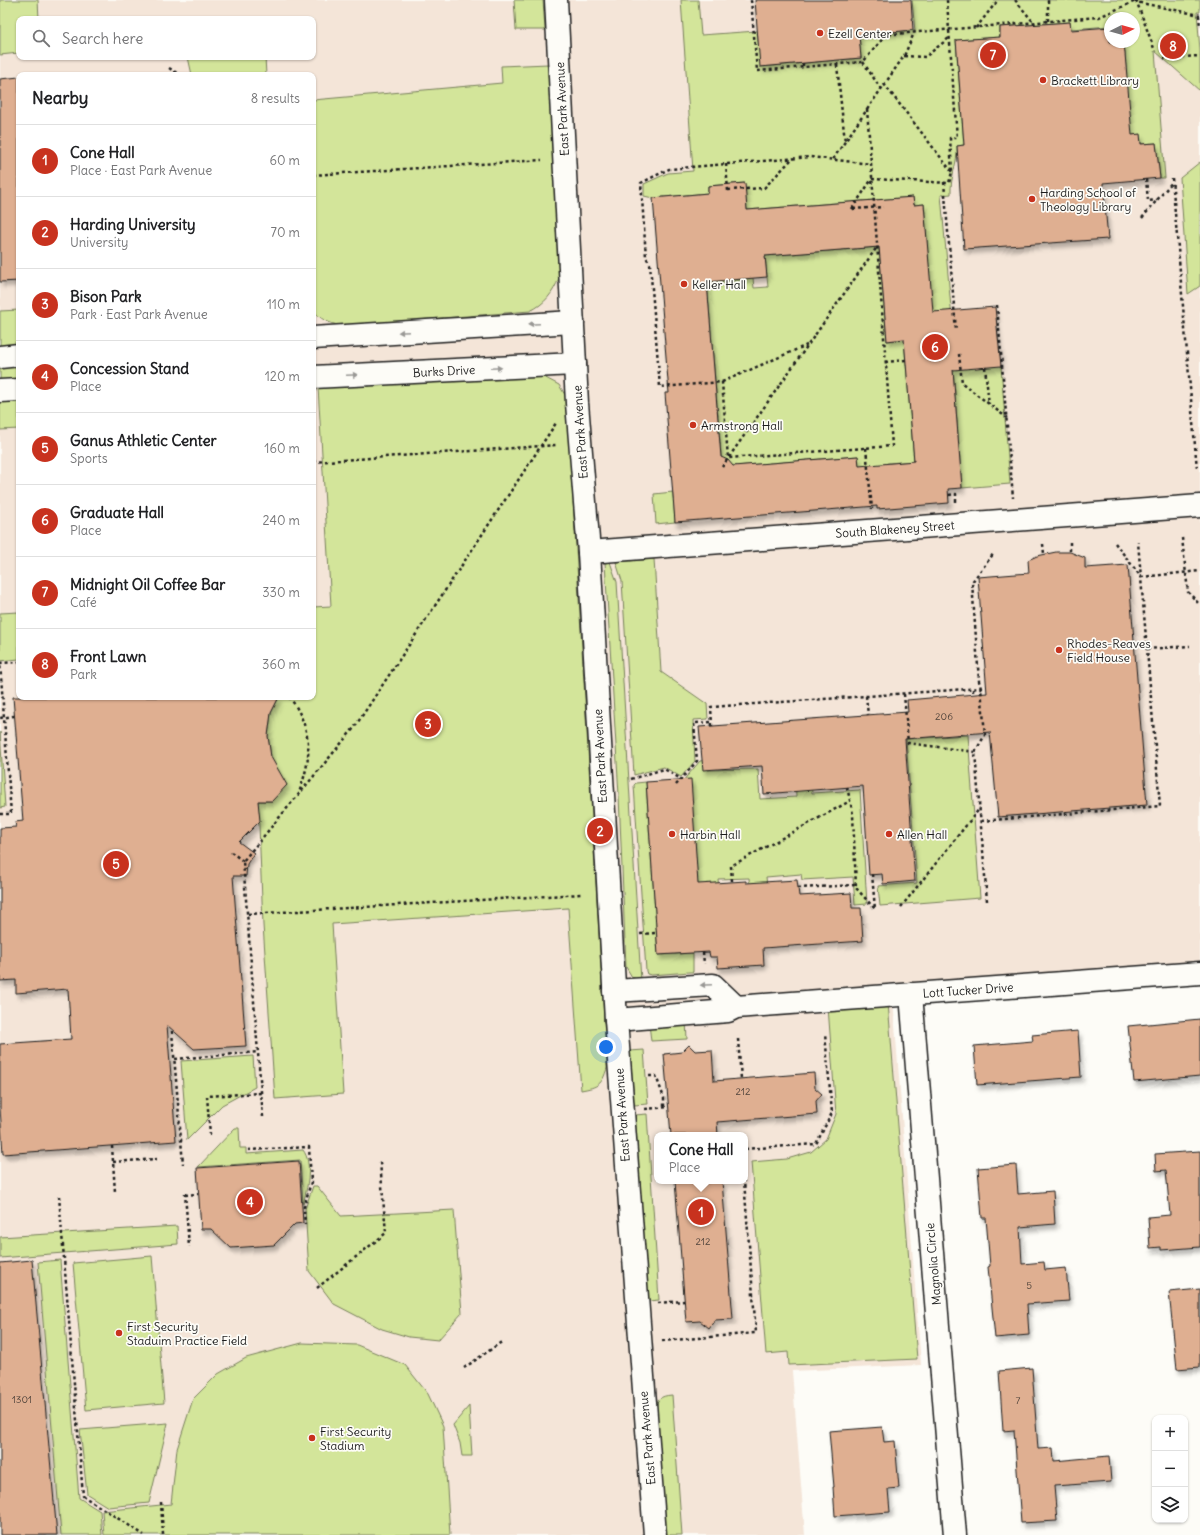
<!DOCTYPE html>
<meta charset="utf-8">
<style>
:root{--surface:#fff;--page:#f2f2f2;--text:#202124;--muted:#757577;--line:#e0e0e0;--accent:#c8321e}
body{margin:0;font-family:Delius,sans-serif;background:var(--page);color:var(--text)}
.controls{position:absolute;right:12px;bottom:12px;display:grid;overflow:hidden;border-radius:8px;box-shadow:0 1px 3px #0004}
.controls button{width:36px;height:36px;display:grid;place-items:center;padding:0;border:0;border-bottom:1px solid var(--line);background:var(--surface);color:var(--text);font:20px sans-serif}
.compass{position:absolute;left:1104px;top:12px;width:36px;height:36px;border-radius:50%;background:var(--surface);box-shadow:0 1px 3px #0004;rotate:85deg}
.you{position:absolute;left:606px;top:1047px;width:14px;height:14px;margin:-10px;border:3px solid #fff;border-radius:50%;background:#1a73e8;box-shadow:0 0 0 6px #1a73e833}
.badge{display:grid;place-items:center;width:26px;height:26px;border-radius:50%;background:var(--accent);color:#fff;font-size:13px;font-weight:700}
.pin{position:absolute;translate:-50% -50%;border:2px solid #fff;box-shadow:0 1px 4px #0006}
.popup{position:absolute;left:654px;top:1132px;width:94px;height:52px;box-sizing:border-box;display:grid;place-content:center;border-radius:8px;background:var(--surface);filter:drop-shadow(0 1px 3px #0005);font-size:13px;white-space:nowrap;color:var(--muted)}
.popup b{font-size:15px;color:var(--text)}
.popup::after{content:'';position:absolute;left:50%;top:100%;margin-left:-8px;border:8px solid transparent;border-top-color:var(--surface)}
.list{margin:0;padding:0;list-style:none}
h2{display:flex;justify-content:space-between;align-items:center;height:52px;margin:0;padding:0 16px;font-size:17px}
h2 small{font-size:13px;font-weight:400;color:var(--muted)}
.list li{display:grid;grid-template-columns:26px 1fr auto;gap:12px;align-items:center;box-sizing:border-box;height:72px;padding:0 16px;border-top:1px solid var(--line)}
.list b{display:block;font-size:15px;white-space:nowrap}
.list p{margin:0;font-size:13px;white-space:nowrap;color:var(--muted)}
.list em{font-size:13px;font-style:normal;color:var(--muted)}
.icon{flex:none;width:22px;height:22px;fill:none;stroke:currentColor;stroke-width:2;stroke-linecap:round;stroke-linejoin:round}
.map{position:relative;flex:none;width:1200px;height:1535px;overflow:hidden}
.search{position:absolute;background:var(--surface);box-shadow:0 1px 3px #0004;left:16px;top:16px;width:300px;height:44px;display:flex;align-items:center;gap:10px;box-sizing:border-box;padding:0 14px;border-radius:8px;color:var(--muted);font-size:15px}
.panel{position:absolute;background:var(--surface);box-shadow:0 1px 3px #0004;left:16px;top:72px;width:300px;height:628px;border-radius:8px}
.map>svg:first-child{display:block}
</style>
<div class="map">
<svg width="1200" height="1535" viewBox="0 0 1200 1535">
<defs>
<filter id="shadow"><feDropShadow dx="2.5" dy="4.5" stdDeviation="2" flood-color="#0004"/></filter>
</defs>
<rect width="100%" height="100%" fill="#fdfcf7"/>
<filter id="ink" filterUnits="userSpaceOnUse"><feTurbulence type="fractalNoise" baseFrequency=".025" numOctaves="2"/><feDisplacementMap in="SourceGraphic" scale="8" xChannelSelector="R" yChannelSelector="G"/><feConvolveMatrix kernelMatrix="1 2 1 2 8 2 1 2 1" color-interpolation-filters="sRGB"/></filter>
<g filter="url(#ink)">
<!-- built -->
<path fill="#f4e5d8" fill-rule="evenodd" d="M0 0H1200V965L892 986 921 1365 792 1371 805 1535H0ZM1110 18H1134V42H1110ZM19 19H313V57H19ZM19 75H313V697H19ZM657 1135H745V1181H657Z"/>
<!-- green -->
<g fill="#d3e59a" stroke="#78805b">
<polygon points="0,0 38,0 39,19 19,19 19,53 0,55"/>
<polygon points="514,0 543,0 545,30 516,30"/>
<path d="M681 0H698L701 35 757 31 761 67 861 58 859 35 913 30 915 31 912 0H1200V12H1197L1200 50V91L1155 51 1165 178H1160L1156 143 1141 144 1140 135H1131L1124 42H1134V18H1110V26L1071 29 1070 22 1000 27V37L956 40 964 145 957 146C958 163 950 177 951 194L941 195 953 331 934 332 924 204 914 205 913 197 747 210 744 183 708 186V193L653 198 644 196V184L668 173 693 171Z"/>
<polygon points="188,57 265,57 266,75 192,75"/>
<path d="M548 64 559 278C553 293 545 304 530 311L341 326C329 323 321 320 313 310V100L502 83 501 66Z"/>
<polygon points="1200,162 1200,286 1188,294 1180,178"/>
<polygon points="879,247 887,341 904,339 914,461 888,463 859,472 858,456 722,467 707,282 753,278 754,288 768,287 765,256"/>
<polygon points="19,310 19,429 0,430 0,311"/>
<polygon points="952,354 1001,366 1010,484 962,488"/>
<path d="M542 376 559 385 567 398 607 1068C602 1085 598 1087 581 1090L568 908 332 924 343 1094 275 1099 263 925 258 801H272L271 757 268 736 271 713 279 697H313V607L331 606 318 387Z"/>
<polygon points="673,492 675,522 656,524 654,494"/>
<polygon points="654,559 661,672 707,704 708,719 693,720 695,761 681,777 664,767 634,775 622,581 616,562"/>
<polygon points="610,562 617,582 641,981 632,977 626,967 619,795 605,563"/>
<polygon points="19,612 19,659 0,661 0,613"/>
<polygon points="0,732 5,807 0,808"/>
<polygon points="968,735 980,898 880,906 878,886 917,883 906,739"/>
<polygon points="707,760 708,770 758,769 760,799 796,797 795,770 810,769 812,793 860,790 867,904 855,905 853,877 802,880 801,874 766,877 768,895 750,896 749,878 718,879 720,902 699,903 691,788 676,789 700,761"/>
<polygon points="646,782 658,955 693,953 693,972 690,972 651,975 647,974 646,971 634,785 636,783"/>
<polygon points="888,1003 917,1359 789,1365 788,1352 766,1354 751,1162 787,1159 811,1152 826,1139 836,1114 828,1007"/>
<polygon points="686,1021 687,1039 651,1041 649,1024"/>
<polygon points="644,1050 648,1104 634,1105 630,1051"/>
<polygon points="253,1056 255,1087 222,1105 187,1140 181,1061"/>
<polygon points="647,1114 659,1300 648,1301 635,1115"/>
<path d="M235 1128H239L240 1148H246V1154L303 1150C313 1163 307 1189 303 1204L300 1160 198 1167Z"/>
<polygon points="313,1186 317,1186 341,1216 454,1210 462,1313 438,1340 409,1337 382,1329 334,1304 309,1271 305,1209"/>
<polygon points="177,1226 178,1244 0,1258 0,1237"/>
<polygon points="152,1256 164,1403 86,1410 73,1263"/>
<polygon points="60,1260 79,1498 100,1511 102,1535 61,1535 38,1262"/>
<polygon points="302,1343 357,1345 405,1365 428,1394 443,1426 450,1535 104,1535 102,1511 171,1504 177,1449 193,1399 218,1374 246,1358"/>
<path d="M672 1395 682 1535H665L655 1411C658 1399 659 1396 672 1395Z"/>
<polygon points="469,1406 472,1456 462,1456 460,1443 453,1425"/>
<polygon points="168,1423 149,1503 108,1507 87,1494 80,1430"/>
</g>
<!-- building -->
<g fill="#dfaf91" stroke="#1c1c1c" fill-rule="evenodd" filter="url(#shadow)">
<polygon points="755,0 911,0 913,30 859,35 861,58 760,67"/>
<polygon points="1070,22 1071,30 1110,27 1110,42 1124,42 1132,135 1140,134 1141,144 1156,143 1160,178 1103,183 1108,239 964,249 957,146 964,145 956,40 1000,37 1000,27"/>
<polygon points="19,77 19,281 0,282 0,79"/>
<path d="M745 183 747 210 913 197 914 205 924 204 933 312 995 307 1001 366 953 370 962 488 948 489 949 503 877 509V506L675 522 665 393H669L653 198 708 193V186ZM879 247 887 341 904 339 914 461 859 466 858 456 733 466 728 460 721 457 707 282 767 277 765 256Z"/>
<polygon points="1056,552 1070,552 1085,558 1085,568 1128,565 1147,805 998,817 990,732 905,739 915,881 883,884 882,874 869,875 863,786 764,794 762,766 703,770 699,727 908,712 907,700 987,693 978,577 1029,573 1028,560 1037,556"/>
<polygon points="13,697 279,697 271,713 268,736 271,757 287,785 272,801 258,801 260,821 239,842 254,853 247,864 246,876 233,876 246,1046 194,1049 167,1025 176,1141 3,1154 0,1108 0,1044 71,1039 68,989 16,993 16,980 0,981 0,828 16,827 15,822 23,821"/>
<polygon points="691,779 698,884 746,881 746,883 797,880 799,896 851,893 852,908 861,908 863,941 763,948 764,965 718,968 717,957 710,957 709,952 658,955 646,782"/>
<polygon points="1200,1019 1200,1076 1134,1082 1128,1026"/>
<polygon points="1078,1031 1081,1077 977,1085 974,1046 1033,1041 1032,1035"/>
<polygon points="689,1045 695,1051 712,1050 714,1081 814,1073 815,1088 822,1094 816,1101 817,1114 717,1122 718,1135 671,1135 664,1054 682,1052"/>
<polygon points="1200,1151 1200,1247 1161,1250 1161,1247 1150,1248 1148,1217 1170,1215 1166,1170 1156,1171 1155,1154"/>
<polygon points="299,1161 303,1223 295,1224 274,1245 231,1248 211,1229 201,1229 197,1168"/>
<polygon points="1016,1165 1018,1194 1053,1191 1055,1224 1020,1227 1022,1264 1044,1262 1045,1270 1066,1268 1069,1301 1027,1304 1029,1335 995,1338 988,1267 990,1266 986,1218 982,1218 978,1168"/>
<polygon points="675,1181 722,1181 733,1319 715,1320 709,1328 700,1321 686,1322"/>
<polygon points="32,1260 57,1535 0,1535 0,1263"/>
<polygon points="1200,1289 1200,1367 1177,1369 1169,1292"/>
<polygon points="1032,1368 1038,1449 1053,1448 1054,1461 1109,1456 1111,1482 1054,1486 1057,1521 1021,1523 1014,1430 1003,1431 999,1371"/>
<polygon points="882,1427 884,1442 895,1441 899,1488 888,1489 890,1512 835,1516 833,1487 834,1487 829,1431"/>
</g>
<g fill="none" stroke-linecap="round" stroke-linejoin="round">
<!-- street casing -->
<g stroke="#1c1c1c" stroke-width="25">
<g id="street">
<polyline points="589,552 1200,506"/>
<polyline points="614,991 713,985 736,1007"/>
<polyline points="911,994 955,1535"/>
<polyline points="616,1020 728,1011 736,1007 1200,973"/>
</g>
</g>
<!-- secondary casing -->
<g stroke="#1c1c1c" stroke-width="25">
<g id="secondary">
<polyline points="556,0 577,403 589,552 616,1020 655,1535"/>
<polyline points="313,338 573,322"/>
<polyline points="0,357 19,355"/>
<polyline points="313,377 575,364"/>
<polyline points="0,391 19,390"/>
</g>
</g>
<!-- path -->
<g stroke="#1c1c1c" stroke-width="2.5" stroke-dasharray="3 3" stroke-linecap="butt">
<polyline points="751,0 757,71 863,62 885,36"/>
<polyline points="947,0 949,31"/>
<polyline points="1015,0 1035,24"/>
<polyline points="1134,0 1136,2 1200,15"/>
<polyline points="1136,0 1155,51"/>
<polyline points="1199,15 1200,27"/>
<polyline points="1048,21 1048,0"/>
<polyline points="976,28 998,0"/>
<polyline points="859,37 1099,17 1138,0"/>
<polyline points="904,56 925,57 949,38"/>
<polyline points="1164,58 1200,56"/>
<polyline points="863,62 881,89"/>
<polyline points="803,63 803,67"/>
<polyline points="837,65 845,142"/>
<polyline points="169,68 180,75"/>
<polyline points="884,84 952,172"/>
<polyline points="867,109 892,446 728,458 722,382 660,387 650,264 646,257 641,183 669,169 810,157 871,164"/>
<polyline points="833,159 904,56 914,33"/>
<polyline points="726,164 728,191"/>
<polyline points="313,175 542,160"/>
<polyline points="1172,178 1197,469"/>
<polyline points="1146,179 1148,201 1157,200"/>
<polyline points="944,182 956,331"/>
<polyline points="728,190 764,188 792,159"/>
<polyline points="852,209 872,179 949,183 952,172 950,138 957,138 949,30"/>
<polyline points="853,209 883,207"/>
<polyline points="1142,218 1173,181"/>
<polyline points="997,305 1013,498"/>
<polyline points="959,354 962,383 1007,418"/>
<polyline points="885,362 906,360"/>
<polyline points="985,367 989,404"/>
<polyline points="722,382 807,345"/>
<polyline points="866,448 872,509"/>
<polyline points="313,462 557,445"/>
<polyline points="722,467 877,247"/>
<polyline points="949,495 956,494 956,503"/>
<polyline points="1182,538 1188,592 1200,605"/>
<polyline points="1070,542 1070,552"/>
<polyline points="1115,543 1141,577"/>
<polyline points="1043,544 1044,554"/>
<polyline points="1141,577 1200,571"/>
<polyline points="1147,649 1190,646"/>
<polyline points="973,689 973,694"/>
<polyline points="904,694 908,743 975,752"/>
<polyline points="866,696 868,715"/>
<path d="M289 697C302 712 310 736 308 756 307 769 303 781 299 793"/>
<polyline points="0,718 14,716"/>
<polyline points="712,726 711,707 981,688"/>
<polyline points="631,779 664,769 681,779"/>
<polyline points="676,785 697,761 694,723 712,722"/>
<polyline points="847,787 853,814 856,888 875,909"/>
<polyline points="0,814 11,814 0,663 19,662"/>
<polyline points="981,821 1160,806 1138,542"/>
<polyline points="231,852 243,861"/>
<polyline points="872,874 875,909"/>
<polyline points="732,881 731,866 850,801"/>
<polyline points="798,888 856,885"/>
<polyline points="987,901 975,752 985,735 981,688 979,681 972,582 994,553"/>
<polyline points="901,907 980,808"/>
<polyline points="248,914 581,894"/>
<polyline points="640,934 656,933"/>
<polyline points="703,952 704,964"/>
<polyline points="172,1031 183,1164"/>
<polyline points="738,1039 741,1079"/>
<polyline points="175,1059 258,1052"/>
<polyline points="649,1076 656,1076 664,1098 664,1108"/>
<polyline points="645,1109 669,1107"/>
<polyline points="263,1117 243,861 354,728 556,423"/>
<polyline points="210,1135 207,1096 261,1093"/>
<polyline points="112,1146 115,1192"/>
<polyline points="745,1149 816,1144 832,1113 825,1034"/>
<polyline points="248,1150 309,1147 311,1182 304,1207 305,1225"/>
<polyline points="113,1162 157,1159"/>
<polyline points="185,1193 189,1247"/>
<polyline points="185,1195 198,1194"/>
<polyline points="59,1196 83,1496 144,1535"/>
<polyline points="317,1288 386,1233 380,1162"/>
<polyline points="658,1303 684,1301"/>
<polyline points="662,1341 756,1333 744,1181"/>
<polyline points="464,1368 503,1341"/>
<polyline points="161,1502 163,1535"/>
</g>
<!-- street -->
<use href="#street" stroke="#fdfcf7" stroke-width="22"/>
<!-- secondary -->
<use href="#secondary" stroke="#fdfcf7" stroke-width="22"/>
</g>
<!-- one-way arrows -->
<defs><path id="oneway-solid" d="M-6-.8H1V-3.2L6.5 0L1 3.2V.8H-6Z"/></defs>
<g fill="#989794">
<use href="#oneway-solid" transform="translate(534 324) rotate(177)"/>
<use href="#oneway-solid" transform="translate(404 332) rotate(177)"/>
<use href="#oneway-solid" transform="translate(496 368) rotate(-3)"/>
<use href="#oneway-solid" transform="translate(352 375) rotate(-3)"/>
<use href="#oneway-solid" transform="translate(706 985) rotate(177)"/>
</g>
</g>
<!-- markers -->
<g fill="#c8321e" stroke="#fdfcf7" stroke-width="1.5">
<circle cx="820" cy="33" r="4"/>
<circle cx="1043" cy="80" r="4"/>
<circle cx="1032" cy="199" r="4"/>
<circle cx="684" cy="284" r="4"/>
<circle cx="693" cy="425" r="4"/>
<circle cx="1059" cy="650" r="4"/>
<circle cx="672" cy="834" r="4"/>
<circle cx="889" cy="834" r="4"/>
<circle cx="119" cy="1333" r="4"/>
<circle cx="312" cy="1438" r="4"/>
</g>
<g text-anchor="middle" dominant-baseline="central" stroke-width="3.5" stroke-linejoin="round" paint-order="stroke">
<!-- number labels -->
<g font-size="10" fill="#4d4139">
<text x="944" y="716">206</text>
<text x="743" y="1091">212</text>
<text x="703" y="1241">212</text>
<text x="1029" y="1285">5</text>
<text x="22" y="1399">1301</text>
<text x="1018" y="1400">7</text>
</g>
<!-- poi labels -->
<g font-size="12" fill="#1c1c1c" stroke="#fdfcf7" text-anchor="start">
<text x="828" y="33">Ezell Center</text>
<text x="1051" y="80">Brackett Library</text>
<text x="1040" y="192">Harding School of<tspan x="1040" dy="14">Theology Library</tspan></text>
<text x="692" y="284">Keller Hall</text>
<text x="701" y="425">Armstrong Hall</text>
<text x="1067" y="643">Rhodes-Reaves<tspan x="1067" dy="14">Field House</tspan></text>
<text x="680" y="834">Harbin Hall</text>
<text x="897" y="834">Allen Hall</text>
<text x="127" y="1326">First Security<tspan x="127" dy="14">Staduim Practice Field</tspan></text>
<text x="320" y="1431">First Security<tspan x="320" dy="14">Stadium</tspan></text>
</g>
<!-- street labels -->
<g font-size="12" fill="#1c1c1c" stroke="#fdfcf7">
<text transform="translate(562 109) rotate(-93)">East Park Avenue</text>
<text transform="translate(444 371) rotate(-3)">Burks Drive</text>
<text transform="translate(580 432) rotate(-94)">East Park Avenue</text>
<text transform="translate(895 529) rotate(-4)">South Blakeney Street</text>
<text transform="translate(600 756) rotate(-93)">East Park Avenue</text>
<text transform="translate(968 990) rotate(-4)">Lott Tucker Drive</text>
<text transform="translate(622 1115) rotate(-94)">East Park Avenue</text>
<text transform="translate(933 1264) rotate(-95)">Magnolia Circle</text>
<text transform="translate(647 1438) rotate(-95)">East Park Avenue</text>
</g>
</g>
</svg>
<div class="controls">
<button>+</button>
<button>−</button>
<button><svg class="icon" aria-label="layers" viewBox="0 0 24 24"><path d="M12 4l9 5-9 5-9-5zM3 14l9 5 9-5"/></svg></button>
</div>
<svg class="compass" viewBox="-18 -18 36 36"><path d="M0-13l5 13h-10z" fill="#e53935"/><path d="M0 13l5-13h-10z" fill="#757577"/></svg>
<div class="you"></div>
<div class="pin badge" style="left:701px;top:1212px">1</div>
<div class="popup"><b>Cone Hall</b>Place</div>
<div class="pin badge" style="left:600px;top:831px">2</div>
<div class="pin badge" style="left:428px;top:724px">3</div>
<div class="pin badge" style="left:250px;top:1202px">4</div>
<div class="pin badge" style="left:116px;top:864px">5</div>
<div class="pin badge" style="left:935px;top:347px">6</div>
<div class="pin badge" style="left:993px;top:55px">7</div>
<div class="pin badge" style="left:1173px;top:46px">8</div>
<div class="search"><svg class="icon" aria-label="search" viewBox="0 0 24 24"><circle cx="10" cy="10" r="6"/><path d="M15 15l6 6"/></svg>Search here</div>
<section class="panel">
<h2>Nearby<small>8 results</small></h2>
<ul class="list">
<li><span class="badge">1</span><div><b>Cone Hall</b><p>Place · East Park Avenue</p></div><em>60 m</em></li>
<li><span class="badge">2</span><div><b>Harding University</b><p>University</p></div><em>70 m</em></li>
<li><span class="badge">3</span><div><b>Bison Park</b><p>Park · East Park Avenue</p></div><em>110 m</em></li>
<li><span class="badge">4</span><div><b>Concession Stand</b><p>Place</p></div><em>120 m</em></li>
<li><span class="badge">5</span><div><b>Ganus Athletic Center</b><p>Sports</p></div><em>160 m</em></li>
<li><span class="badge">6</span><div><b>Graduate Hall</b><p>Place</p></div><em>240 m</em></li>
<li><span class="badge">7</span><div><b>Midnight Oil Coffee Bar</b><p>Café</p></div><em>330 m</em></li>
<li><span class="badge">8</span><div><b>Front Lawn</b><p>Park</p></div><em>360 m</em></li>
</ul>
</section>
</div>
